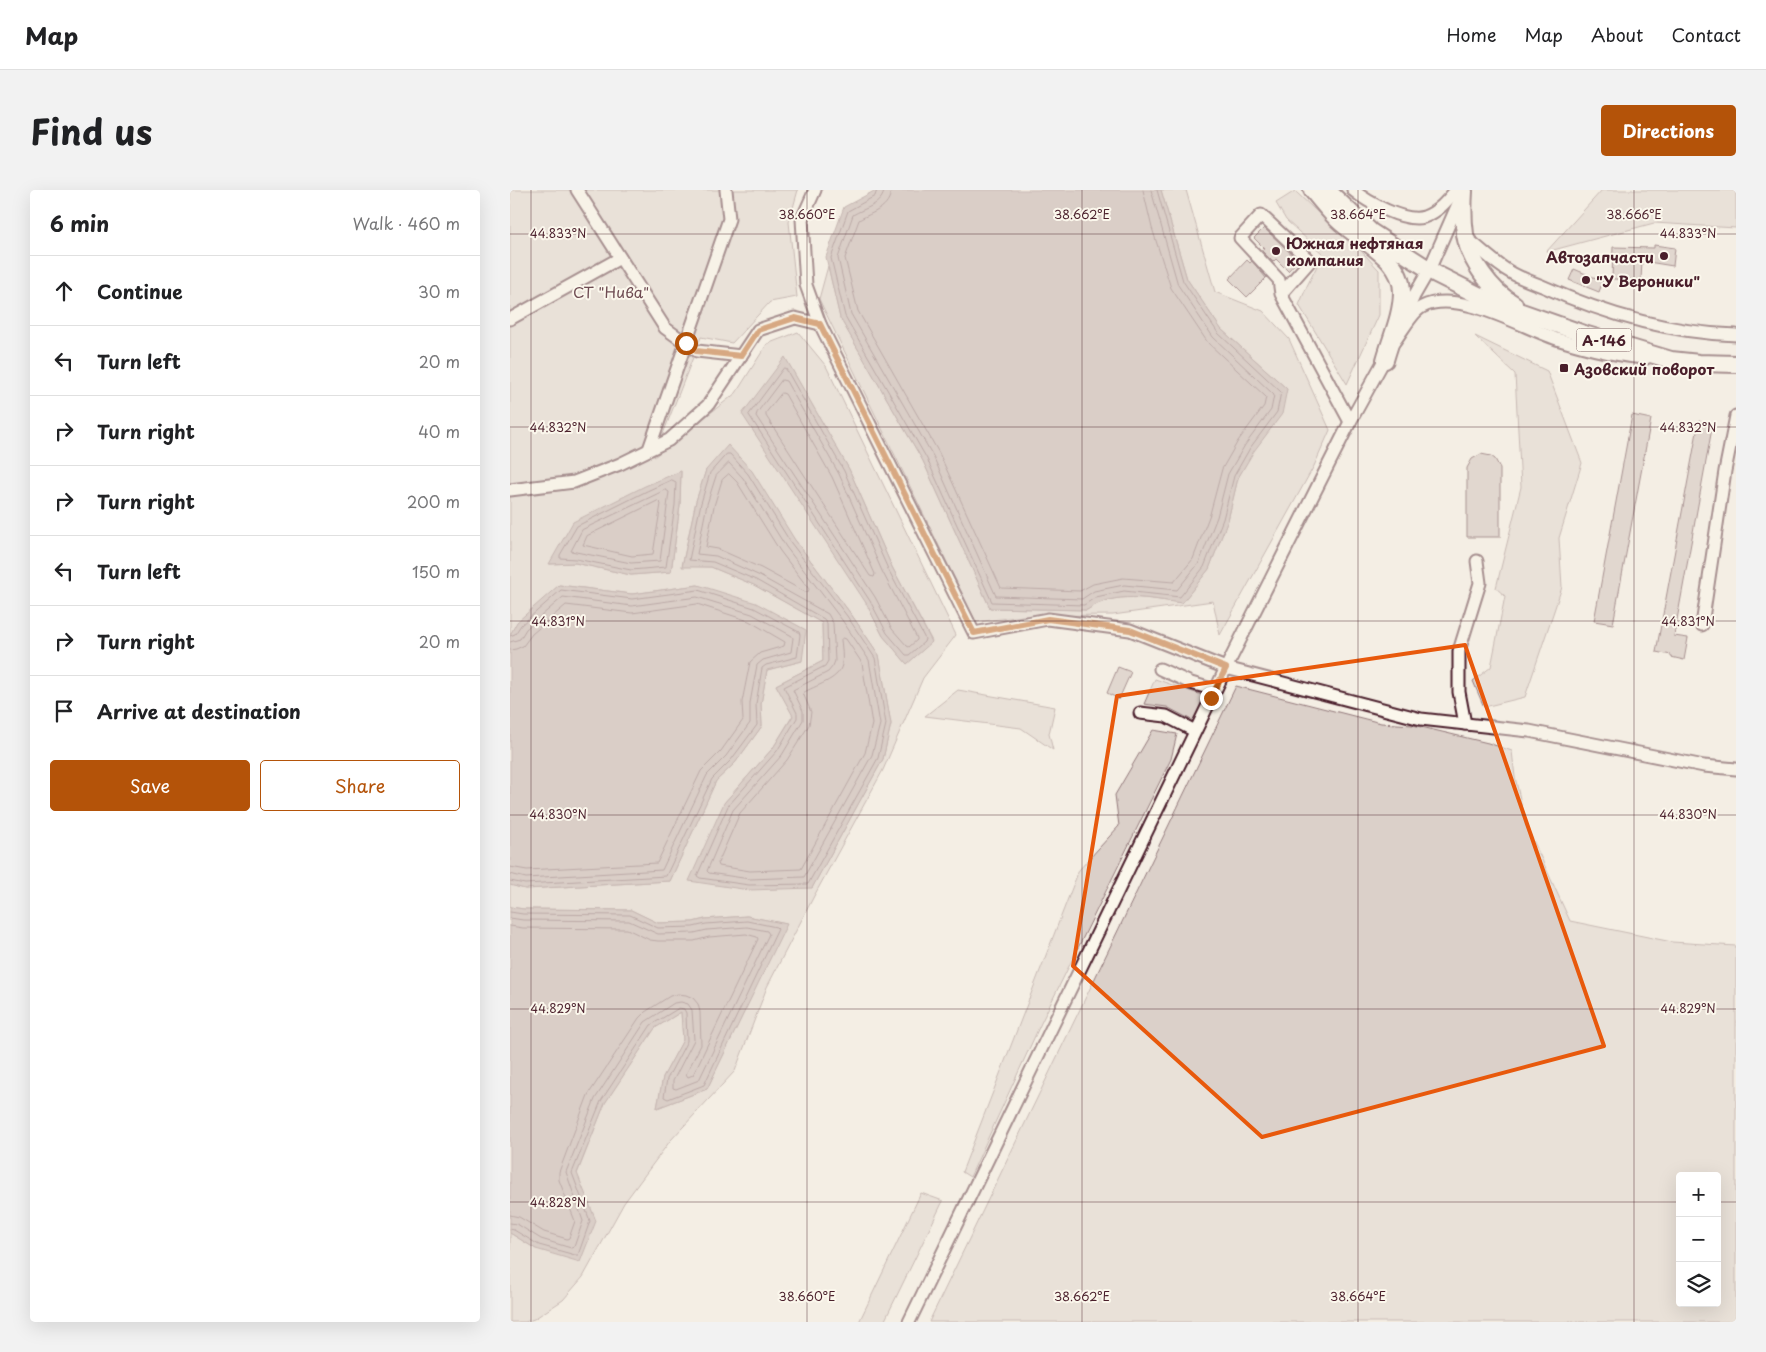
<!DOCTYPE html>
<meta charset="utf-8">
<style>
:root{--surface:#fff;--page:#f2f2f2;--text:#202124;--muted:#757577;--line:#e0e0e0;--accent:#b45309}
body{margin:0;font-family:"Playpen Sans",sans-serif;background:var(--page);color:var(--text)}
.controls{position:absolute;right:15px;bottom:15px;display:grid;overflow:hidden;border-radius:5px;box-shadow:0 5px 20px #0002}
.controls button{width:45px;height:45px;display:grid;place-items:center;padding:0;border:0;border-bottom:1px solid var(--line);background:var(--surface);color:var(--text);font:25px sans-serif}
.stop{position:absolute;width:15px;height:15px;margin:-11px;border:4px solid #b45309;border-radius:50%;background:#fff}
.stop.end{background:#b45309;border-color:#fff;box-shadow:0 1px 5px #0008}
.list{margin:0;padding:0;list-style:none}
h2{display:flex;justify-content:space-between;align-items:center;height:65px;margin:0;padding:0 20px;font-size:21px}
h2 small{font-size:16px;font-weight:400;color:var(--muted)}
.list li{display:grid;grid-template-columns:32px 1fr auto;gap:15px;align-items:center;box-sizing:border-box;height:70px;padding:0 20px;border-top:1px solid var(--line)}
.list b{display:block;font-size:19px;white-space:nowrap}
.list em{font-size:16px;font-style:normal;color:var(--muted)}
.actions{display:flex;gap:10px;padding:15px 20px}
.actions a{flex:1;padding:11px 0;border:1px solid var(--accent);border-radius:5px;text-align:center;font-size:18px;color:var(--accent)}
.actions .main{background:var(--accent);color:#fff}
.icon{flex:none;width:28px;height:28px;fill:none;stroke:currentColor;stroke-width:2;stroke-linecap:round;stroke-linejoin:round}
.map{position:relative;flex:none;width:1226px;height:1132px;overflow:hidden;border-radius:5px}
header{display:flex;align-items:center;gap:30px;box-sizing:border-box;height:70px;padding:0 25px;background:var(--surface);border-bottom:1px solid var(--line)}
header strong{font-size:24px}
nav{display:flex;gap:28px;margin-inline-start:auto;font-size:18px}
.intro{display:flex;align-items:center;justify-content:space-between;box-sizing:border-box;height:120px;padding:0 30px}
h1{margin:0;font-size:35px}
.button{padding:12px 22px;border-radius:5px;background:var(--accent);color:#fff;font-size:18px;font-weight:700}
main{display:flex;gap:30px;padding:0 30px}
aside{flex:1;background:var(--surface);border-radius:5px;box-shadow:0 5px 20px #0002}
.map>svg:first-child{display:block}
</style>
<header>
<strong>Map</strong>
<nav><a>Home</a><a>Map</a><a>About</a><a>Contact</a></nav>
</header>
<div class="intro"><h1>Find us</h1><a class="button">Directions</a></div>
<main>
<aside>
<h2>6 min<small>Walk · 460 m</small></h2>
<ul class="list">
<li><svg class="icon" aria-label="ahead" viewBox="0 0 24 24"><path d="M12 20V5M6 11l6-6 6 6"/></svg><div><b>Continue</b></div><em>30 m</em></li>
<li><svg class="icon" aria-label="left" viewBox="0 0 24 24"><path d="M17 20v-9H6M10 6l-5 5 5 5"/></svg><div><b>Turn left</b></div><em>20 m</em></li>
<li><svg class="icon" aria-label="right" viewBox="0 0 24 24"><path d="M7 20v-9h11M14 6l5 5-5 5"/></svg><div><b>Turn right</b></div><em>40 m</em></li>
<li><svg class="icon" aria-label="right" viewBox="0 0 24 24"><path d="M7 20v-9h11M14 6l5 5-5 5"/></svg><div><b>Turn right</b></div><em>200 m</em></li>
<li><svg class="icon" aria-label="left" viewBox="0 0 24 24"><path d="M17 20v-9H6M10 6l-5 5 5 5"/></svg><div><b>Turn left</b></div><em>150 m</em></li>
<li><svg class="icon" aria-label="right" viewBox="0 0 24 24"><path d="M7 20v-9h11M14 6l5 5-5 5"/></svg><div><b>Turn right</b></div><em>20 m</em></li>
<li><svg class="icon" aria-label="arrive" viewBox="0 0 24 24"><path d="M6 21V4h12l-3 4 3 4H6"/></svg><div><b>Arrive at destination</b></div></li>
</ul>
<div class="actions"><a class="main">Save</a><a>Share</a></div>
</aside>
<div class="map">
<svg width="1226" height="1132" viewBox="0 0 1226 1132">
<rect width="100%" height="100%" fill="#f4eee4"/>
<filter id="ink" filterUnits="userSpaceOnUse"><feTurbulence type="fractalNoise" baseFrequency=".02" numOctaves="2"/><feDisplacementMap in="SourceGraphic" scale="10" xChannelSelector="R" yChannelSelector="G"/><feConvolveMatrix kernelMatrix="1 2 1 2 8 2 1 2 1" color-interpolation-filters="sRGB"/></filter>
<g filter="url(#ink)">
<!-- green -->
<g fill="#dbd0c9" stroke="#92787a" fill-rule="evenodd">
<path d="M0 0H288L279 32 287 107 260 112 222 153 191 147 144 267 226 203 257 154 288 142 316 176 446 445 413 488 373 580 304 706 257 797 225 881 160 951 114 1013 73 1087 53 1110 24 1129 15 1132H0V1043L26 1059 85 1031 67 984 95 913 145 838 171 822 173 850 153 887 147 918 197 899 276 734 237 726 195 729 183 732 148 733 121 720 14 719 0 717V695L15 699 160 691 206 591 225 573 252 536 251 514 257 480 292 471 188 395 122 404 49 395 0 445ZM275 168 339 279 382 377 422 451 397 474 373 446 356 413ZM196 280 285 350 341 424 369 465 381 534 373 569 302 698 214 613 263 558 283 525 266 495 313 471 312 433 244 395 201 377 172 376 186 311ZM171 281 170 315 161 382 121 385 65 373 40 374Z"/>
<path d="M651 0H676L705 102 753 121 779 149 820 240 804 276 710 445 703 411 603 425 513 426 466 432 309 109 318 76 330 128 413 271 480 418 577 420C605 400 639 409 672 413L699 379 718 330 728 288 777 199 711 139 677 89Z"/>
<polygon points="1092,0 1226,0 1226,38 1144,33 1036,62"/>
<polygon points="785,1 822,36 840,49 869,80 869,125 837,194 789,115 797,96 813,64 776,30 766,13"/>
<polygon points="965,146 1037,181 1072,273 1049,348 1052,397 1015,507 974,517 963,491 981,477 995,406 986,398 1011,297 1005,184"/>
<polygon points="645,489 701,508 689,534 657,517 634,514"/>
<path d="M726 496 871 533 903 535 978 553 1002 561 1005 587 1016 635 1060 731 1162 752 1226 756V1132H419ZM1170 986H1207V1113H1170Z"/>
<polygon points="448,500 545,517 539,544 543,560 511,538 415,526"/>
<polygon points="643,540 667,544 661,569 531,833 460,987 452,982 569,680 609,636 605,605"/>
<polygon points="411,1003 433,1011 374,1132 349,1132"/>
</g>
<!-- water -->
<g fill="#baa7a5" stroke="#8d7174">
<path d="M366 0H651L677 89 711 139 777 199 772 224 744 261 728 288 718 330 699 379 672 413C639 409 605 400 577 420L480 418 413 271 330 128 316 67 334 17Z"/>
<polygon points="275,167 339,279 382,377 422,452 397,474 373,446 356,413 232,224"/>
<polygon points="218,255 242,281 285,350 341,424 369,465 381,534 373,569 302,698 239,700 179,691 214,613 263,558 283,526 266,495 313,471 312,433 244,395 201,377 172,377 186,311 196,280"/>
<polygon points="171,281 170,315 161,382 121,385 65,373 39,374 63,332 135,296"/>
<polygon points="49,395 122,404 188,395 246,413 296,440 292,471 257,480 251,514 252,536 225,573 206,591 160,691 15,699 0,695 0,445 7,432"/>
<polygon points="0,717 14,719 121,720 148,733 183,732 195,729 237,726 277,734 197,899 147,918 153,887 173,850 171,822 145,838 95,913 67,983 86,1031 70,1072 26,1059 0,1043"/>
</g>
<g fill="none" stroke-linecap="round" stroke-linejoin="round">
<!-- shore -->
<g stroke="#77555c" stroke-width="1">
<polyline points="367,0 365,6 338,21 321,68 335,126 417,269 482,412 574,415 586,407 614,401 670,407 694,377 713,329 724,286 740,258 767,222 771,202 708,143 673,91 647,0"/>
<path d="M374 0C373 15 354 18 343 25L328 68 341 124 423 266 486 406 572 409 584 401 614 395 667 400 689 373 707 327 718 284 735 255 761 220 764 205 703 147 668 95 641 0"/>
<path d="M381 0C380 19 362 22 349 30L335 68 348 121 429 263 491 398 570 401 583 394 613 388 664 392 683 369 700 324 712 279 728 251 754 216 756 207 698 153 661 98 642 38 633 0"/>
<polygon points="274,178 276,179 334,281 378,379 415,449 414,452 399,465 396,465 377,443 360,411 239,225"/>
<polygon points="272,190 276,191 329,284 372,381 407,448 407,450 399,457 397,456 382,439 365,407 246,226 247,223"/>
<polygon points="272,203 275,204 322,287 365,384 364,387 360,386 256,226 256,223"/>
<polygon points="217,264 220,264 238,284 281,353 337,426 365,468 376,534 368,568 298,694 239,695 190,688 187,686 218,616 267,561 287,528 287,523 274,497 315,476 318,471 317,433 314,429 246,390 203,372 179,370 191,313 200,283"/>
<polygon points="219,273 233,288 276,357 332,430 359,470 370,534 362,565 294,687 240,689 199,683 197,681 223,620 272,565 293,530 293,521 283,500 318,482 323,476 325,471 323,433 318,424 248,385 206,366 187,364 197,314 206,286"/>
<polygon points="219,284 227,292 270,361 299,399 298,402 295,402 251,378 208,359 196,357 204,316 212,290"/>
<polygon points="162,290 166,292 165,315 156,377 121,380 66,369 50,368 50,365 67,336 137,301"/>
<polygon points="156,300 159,302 150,371 121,373 61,361 72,340"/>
<polygon points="148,311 151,314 143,364 122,366 73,355 77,346"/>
<polyline points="0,446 5,444 11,435 51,400 122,409 188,400 244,418 289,442 290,445 287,467 256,475 252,478 246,514 247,535 221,570 202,589 156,686 15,694 0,691"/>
<path d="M333 448 336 449 352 473 362 534 355 563 291 679 240 681 209 676 208 673 230 623 277 570 299 535 301 522 293 503C305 495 328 491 332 475 333 467 332 458 331 450Z"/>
<polyline points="0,452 10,449 16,439 53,407 122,416 187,407 242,424 282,446 283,448 281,462 253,470 247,475 240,513 240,533 216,566 197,585 152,680 16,688 0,684"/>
<polyline points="0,460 6,459 13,456 22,444 56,415 122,423 187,414 239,431 275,452 274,456 250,463 240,472 232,512 233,530 211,561 191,581 147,673 17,680 0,677"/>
<polyline points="0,722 13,724 120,725 148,738 183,737 196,734 237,731 266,737 268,739 194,895 158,909 154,907 157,889 177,851 176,823 174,819 169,818 141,835 91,911 62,983 80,1031 68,1065 65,1065 29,1055 4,1040 0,1039"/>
<polyline points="0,728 13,730 119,731 148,744 184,743 197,740 237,737 257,741 259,744 189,890 166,899 163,898 163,891 184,850 182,820 178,814 171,812 164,813 135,832 85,909 56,982 73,1031 64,1057 61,1058 31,1049 7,1034 0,1033"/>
<polyline points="0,736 13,738 117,739 140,750 148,751 184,751 199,747 236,744 247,747 248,749 183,885 178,887 176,884 191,855 190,822 188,814 183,808 176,805 168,804 160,806 135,822 129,828 78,905 49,982 49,990 65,1031 59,1048 57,1049 34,1042 9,1027 0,1025"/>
</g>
</g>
<!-- building -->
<g fill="#cabbb6" stroke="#4a1f2b">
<polygon points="754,38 788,70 778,81 766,69 763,72 752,61 754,58 744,48"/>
<polygon points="1144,55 1165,58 1163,76 1132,71 1131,90 1102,89 1103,57 1144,58"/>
<polygon points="737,70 740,73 742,71 756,88 737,107 719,89"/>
<polygon points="1064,79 1093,91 1089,102 1059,90"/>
<polygon points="1122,225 1141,229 1103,434 1084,431"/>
<polygon points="1189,231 1203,233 1164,446 1178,448 1174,470 1161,467 1161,465 1146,462"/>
<polygon points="971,264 981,266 985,269 990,278 990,347 957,347 957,278 962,269"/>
<polygon points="608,477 621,482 609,509 597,503"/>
</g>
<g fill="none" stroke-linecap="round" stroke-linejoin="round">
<!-- minor casing -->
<g stroke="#4a1f2b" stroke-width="15">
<g id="minor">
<polyline points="67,0 155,138 187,161 231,166"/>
<polyline points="305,0 292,29 296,95 310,134"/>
<path d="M843 0C857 12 895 33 914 27 928 22 937 11 946 0"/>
<path d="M955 47C970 58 984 73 1000 82 1010 88 1021 92 1032 96 1092 123 1160 143 1226 145"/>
<polyline points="771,104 800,71 751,25 730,48 769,90 771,104 840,232"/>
<polyline points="0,129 110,68"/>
<polyline points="893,131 904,106 919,80 951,7"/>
<path d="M884 152C891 143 902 122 912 117 949 98 1014 139 1050 150 1079 159 1106 166 1136 168"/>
<polyline points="139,259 219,29 216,0"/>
<polyline points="0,300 64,292 110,274 159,250 198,215 248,140 285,128 310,134 464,443 538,429 620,440 716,478 911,529 1019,541 1194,576 1226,579"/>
<polyline points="1192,435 1215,281 1226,226"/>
<polyline points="650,479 681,493 705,500"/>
<polyline points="630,523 656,526 685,541"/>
<polyline points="955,534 949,502 949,461 970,393 967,371"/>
<polyline points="399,1132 716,478 840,232 878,163"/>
</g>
</g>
<!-- highway casing -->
<g stroke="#4a1f2b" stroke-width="20">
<g id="highway">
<path d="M802 0C810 10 818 20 827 29 849 51 892 67 892 102 892 125 881 148 875 170"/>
<polyline points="817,0 861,42 926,84 972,107 1003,119 1074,144 1161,170 1189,173 1226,174"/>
<path d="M954 1C953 16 953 30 955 44 959 70 981 101 1004 114"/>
</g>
</g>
<!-- minor -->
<use href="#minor" stroke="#fbf7ec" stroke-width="11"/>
<!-- highway -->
<use href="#highway" stroke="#fbf7ec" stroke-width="16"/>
</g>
</g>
<g fill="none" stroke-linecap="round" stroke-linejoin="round" filter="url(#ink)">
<!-- route -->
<polyline stroke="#b45309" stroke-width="6" points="176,153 186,161 231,166 248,140 285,128 310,134 464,443 538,429 620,440 716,478 701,508"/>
</g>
<!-- marked area -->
<path d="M0 0H1226V1132H0ZM955 455 1094 856 752 947 563 776 607 506Z" fill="#f4eee4" fill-opacity=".55" fill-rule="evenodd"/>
<path fill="none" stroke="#e8590c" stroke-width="4" stroke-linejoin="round" d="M955 455 1094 856 752 947 563 776 607 506Z"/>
<!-- ticks -->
<path fill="none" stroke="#4a1f2b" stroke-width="1" stroke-opacity="0.45" d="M21 0V1132M297 0V1132M572 0V1132M848 0V1132M1124 0V1132M0 44H1226M0 237H1226M0 431H1226M0 625H1226M0 819H1226M0 1012H1170M1207 1012H1226"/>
<!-- markers -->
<g fill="#4a1f2b" stroke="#fbf7ec" stroke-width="2">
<circle cx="766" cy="61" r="5"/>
<circle cx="1154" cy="66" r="5"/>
<circle cx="1076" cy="90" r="5"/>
<rect x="1049" y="173" width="10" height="10" rx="2.5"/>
</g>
<g text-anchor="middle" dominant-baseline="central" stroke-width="4" stroke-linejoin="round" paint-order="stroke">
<!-- shield labels -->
<rect fill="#fbf7ec" stroke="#7f6065" stroke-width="1" x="1066.5" y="138.5" width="55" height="23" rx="4"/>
<g font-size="14" font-weight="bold" fill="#4a1f2b">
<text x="1094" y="150">А-146</text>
</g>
<!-- poi labels -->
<g font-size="15" font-weight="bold" fill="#4a1f2b" stroke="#fbf7ec" text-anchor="start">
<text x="776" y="52">Южная нефтяная<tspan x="776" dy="17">компания</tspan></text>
<text x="1144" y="66" text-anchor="end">Автозапчасти</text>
<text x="1086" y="90">"У Вероники"</text>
<text x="1064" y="178">Азовский поворот</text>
</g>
<!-- park labels -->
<g font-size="15" fill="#6e4b52" stroke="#fbf7ec">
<text x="101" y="101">СТ "Нива"</text>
</g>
</g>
<g font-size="12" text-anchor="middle" fill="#4a1f2b" stroke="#fbf7ec" stroke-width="4" stroke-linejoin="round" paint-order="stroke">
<text x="297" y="29">38.660°E</text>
<text x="572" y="29">38.662°E</text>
<text x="848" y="29">38.664°E</text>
<text x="1124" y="29">38.666°E</text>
<text x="48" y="48">44.833°N</text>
<text x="1178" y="48">44.833°N</text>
<text x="48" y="242">44.832°N</text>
<text x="1178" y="242">44.832°N</text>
<text x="48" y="436">44.831°N</text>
<text x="1178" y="436">44.831°N</text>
<text x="48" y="629">44.830°N</text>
<text x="1178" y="629">44.830°N</text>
<text x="48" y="823">44.829°N</text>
<text x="1178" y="823">44.829°N</text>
<text x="48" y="1017">44.828°N</text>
<text x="297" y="1111">38.660°E</text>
<text x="572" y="1111">38.662°E</text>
<text x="848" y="1111">38.664°E</text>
</g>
</svg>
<div class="controls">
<button>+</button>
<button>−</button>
<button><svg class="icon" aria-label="layers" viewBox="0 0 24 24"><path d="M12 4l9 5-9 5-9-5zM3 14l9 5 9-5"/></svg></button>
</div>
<div class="stop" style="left:176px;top:153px"></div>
<div class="stop end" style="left:701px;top:508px"></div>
</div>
</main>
